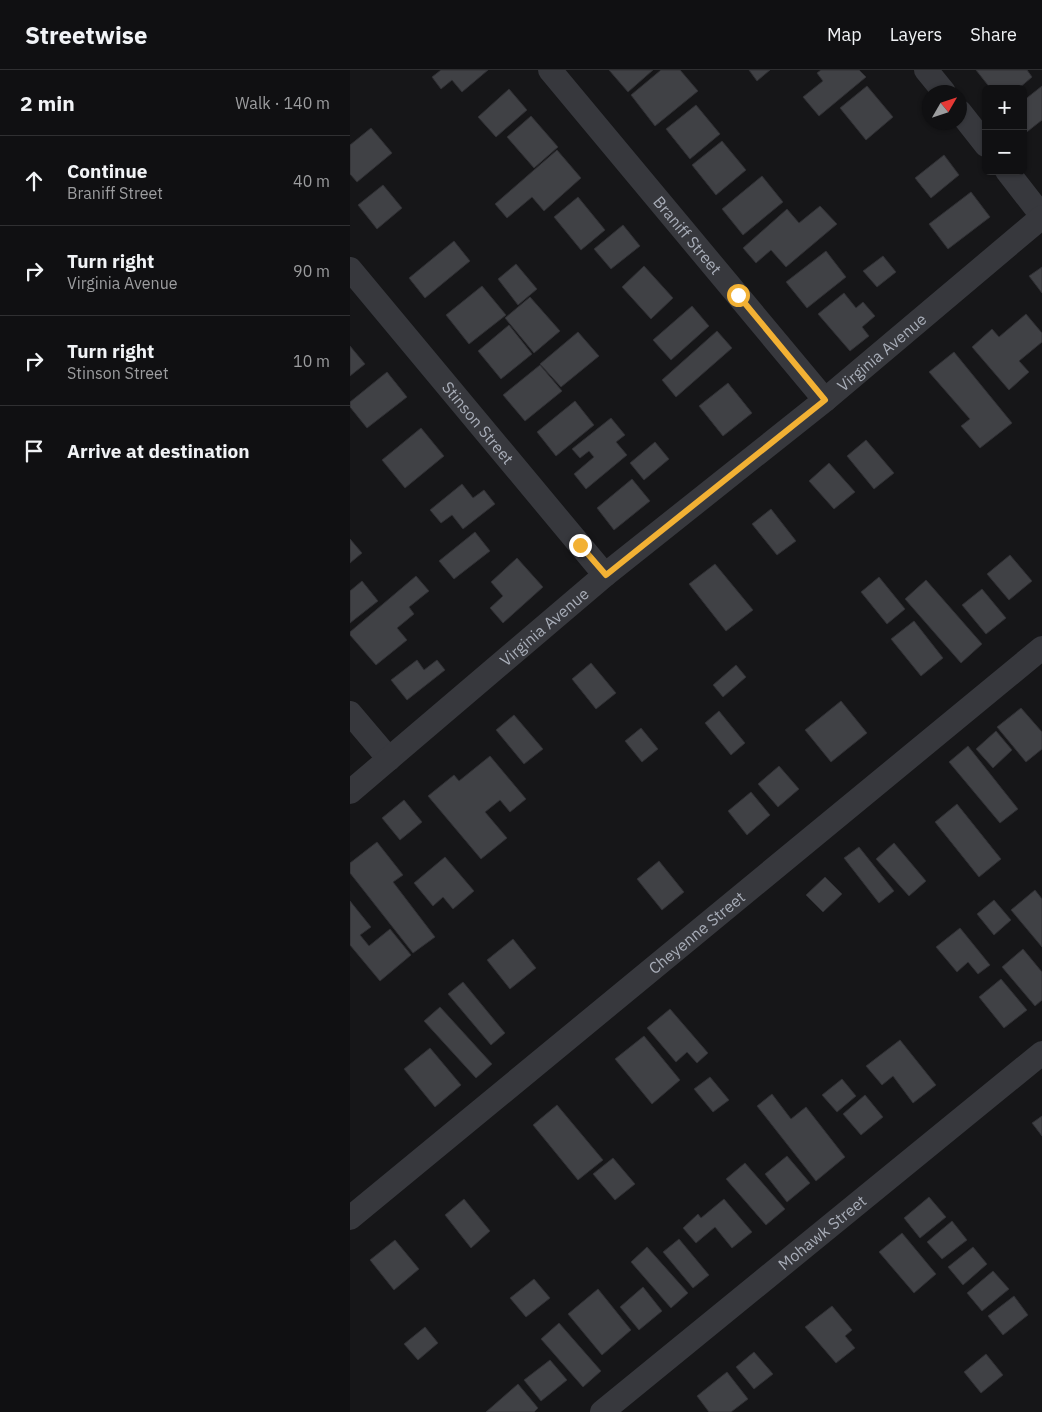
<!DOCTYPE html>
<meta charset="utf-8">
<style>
:root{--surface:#101012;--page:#1e1e20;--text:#f1f3f6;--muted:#9c9d9f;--line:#303032}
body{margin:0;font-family:"IBM Plex Sans",sans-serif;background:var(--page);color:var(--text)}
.controls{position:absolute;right:15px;top:15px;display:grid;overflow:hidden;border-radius:8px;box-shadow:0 1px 4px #0004}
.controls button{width:45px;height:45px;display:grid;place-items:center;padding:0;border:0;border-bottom:1px solid var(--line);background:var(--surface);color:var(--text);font:25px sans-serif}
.compass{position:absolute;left:572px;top:15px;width:45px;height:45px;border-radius:50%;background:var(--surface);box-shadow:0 1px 4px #0004;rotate:51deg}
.stop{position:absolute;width:15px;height:15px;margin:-11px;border:4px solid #f2b134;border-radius:50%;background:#fff}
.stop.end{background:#f2b134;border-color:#fff;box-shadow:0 1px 5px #0008}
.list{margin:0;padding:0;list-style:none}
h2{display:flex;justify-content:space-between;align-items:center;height:65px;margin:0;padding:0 20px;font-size:21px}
h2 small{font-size:16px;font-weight:400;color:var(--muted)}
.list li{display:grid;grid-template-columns:32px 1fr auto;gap:15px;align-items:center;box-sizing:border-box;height:90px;padding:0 20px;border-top:1px solid var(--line)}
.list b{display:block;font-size:19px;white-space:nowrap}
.list p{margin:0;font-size:16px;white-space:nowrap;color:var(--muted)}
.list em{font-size:16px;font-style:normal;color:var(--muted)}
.icon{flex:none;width:28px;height:28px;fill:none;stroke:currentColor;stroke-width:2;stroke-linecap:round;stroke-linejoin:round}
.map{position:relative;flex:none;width:692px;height:1342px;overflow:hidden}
header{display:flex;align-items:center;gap:30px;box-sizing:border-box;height:70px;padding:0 25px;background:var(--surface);border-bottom:1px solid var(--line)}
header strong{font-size:24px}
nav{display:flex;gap:28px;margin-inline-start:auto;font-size:18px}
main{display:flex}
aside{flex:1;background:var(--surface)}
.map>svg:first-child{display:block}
</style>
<header>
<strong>Streetwise</strong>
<nav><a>Map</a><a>Layers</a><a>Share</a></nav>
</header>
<main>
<aside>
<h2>2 min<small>Walk · 140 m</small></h2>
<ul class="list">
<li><svg class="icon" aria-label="ahead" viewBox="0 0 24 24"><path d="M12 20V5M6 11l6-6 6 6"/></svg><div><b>Continue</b><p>Braniff Street</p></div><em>40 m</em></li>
<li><svg class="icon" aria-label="right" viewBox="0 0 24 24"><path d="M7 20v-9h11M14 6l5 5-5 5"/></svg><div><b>Turn right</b><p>Virginia Avenue</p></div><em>90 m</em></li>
<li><svg class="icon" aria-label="right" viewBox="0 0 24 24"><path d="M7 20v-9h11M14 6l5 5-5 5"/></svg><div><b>Turn right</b><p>Stinson Street</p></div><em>10 m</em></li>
<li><svg class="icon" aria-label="arrive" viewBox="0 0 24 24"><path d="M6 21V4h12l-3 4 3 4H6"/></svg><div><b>Arrive at destination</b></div></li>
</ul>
</aside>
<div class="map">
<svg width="692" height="1342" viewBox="0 0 692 1342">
<rect width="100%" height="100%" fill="#161618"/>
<!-- building -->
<g fill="#404145" stroke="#303034">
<polygon points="91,0 138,0 112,22 102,10 91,19 82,7"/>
<polygon points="259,0 303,0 278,22"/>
<polygon points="311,0 330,0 348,21 305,56 281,25"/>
<polygon points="399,0 420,0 407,11"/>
<polygon points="471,0 509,0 516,7 469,46 453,27 473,11 467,3"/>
<polygon points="626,0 677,0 682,7 668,19 641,19"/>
<polygon points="517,16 543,47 516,70 490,38"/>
<polygon points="692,16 692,50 673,65 673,31"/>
<polygon points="159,19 177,40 146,67 128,47"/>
<polygon points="346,35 370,64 340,89 316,59"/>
<polygon points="181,46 208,77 184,98 157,67"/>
<polygon points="21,58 42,83 7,112 0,104 0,75"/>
<polygon points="372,71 396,100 366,125 342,95"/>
<polygon points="207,80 231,108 194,141 182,127 157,148 145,134"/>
<polygon points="594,85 609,105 581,128 565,108"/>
<polygon points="412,106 433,132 393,165 372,139"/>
<polygon points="33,115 52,138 27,159 8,135"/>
<polygon points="621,122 640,147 598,179 579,154"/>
<polygon points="228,127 255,160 231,180 204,147"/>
<polygon points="470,136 487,154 436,197 421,180 406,193 393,178 437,139 449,153"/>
<polygon points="273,155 290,176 261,199 244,179"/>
<polygon points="104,171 120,191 75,228 59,208"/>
<polygon points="476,181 496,207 457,238 436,212"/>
<polygon points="533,186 546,202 527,217 513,201"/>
<polygon points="166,194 187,219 168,235 148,209"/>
<polygon points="294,196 323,228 301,249 272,217"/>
<polygon points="692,197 692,223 679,206"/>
<polygon points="132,216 156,245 119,274 96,245"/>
<polygon points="494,223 506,238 513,232 525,246 512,257 519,266 500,281 468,244"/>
<polygon points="180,227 210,261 184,283 155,248"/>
<polygon points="342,236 359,256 321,290 303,270"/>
<polygon points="676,244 692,263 692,272 669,291 679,302 659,320 622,277 642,259 649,267"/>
<polygon points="159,255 182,284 151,309 128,281"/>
<polygon points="367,261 382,278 326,327 312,310"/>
<polygon points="228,262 249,286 211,317 190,294"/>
<polygon points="0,276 15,294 0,306"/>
<polygon points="604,282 662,353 630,378 611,356 620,349 579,302"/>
<polygon points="190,295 212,321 175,351 153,325"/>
<polygon points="37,302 57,327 17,358 0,337 0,332"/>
<polygon points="378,313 402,343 373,366 349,336"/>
<polygon points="225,331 244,355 206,386 187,362"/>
<polygon points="261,348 275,365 266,372 277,385 236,419 224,404 244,387 239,381 230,388 222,379"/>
<polygon points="71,358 94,386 55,418 32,390"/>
<polygon points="516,370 544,403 524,419 497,386"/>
<polygon points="305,372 319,389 294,410 280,393"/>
<polygon points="479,393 505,422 484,439 459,411"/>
<polygon points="282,409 300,431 264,460 247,438"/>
<polygon points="112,414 123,428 134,420 145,434 113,459 102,445 91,453 80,440"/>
<polygon points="421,439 446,471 427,485 402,454"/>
<polygon points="125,462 140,481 104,509 89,491"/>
<polygon points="0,469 12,483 0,493"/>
<polygon points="660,485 682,511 659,530 637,504"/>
<polygon points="167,488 193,517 153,553 140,538 153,526 141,512"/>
<polygon points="365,494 403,540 376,561 339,514"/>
<polygon points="66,506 79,521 59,537 64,544 47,558 57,570 26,595 0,565 0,562"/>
<polygon points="529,507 555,539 537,554 511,522"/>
<polygon points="576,510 632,574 611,593 555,529"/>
<polygon points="12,511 28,531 0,553 0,521"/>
<polygon points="632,519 656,548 636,564 612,535"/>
<polygon points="564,551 593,588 571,606 541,569"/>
<polygon points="67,590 74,600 87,590 95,600 57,630 41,610"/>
<polygon points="241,593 266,623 246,639 222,609"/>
<polygon points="386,595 396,607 373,627 363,615"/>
<polygon points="491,631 517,663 481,692 455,660"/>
<polygon points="671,638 692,662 692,679 676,692 647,657"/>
<polygon points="369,641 395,673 381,685 355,653"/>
<polygon points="164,645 193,679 174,694 146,660"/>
<polygon points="291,658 308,679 292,692 275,671"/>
<polygon points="646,661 662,680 643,698 626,679"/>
<polygon points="618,676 668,739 650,753 599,692"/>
<polygon points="140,686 176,729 160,742 150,730 135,742 157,768 131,789 78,726 104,705 109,711"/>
<polygon points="429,696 449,719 428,737 408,714"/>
<polygon points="401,722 420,745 397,765 378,741"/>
<polygon points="54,730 72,752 50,770 32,748"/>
<polygon points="607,734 651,789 629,807 585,752"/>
<polygon points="27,772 53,805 43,812 85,867 63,883 0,803 0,793"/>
<polygon points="544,773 576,811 559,826 526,789"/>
<polygon points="509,777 544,821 529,833 494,788"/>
<polygon points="95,787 124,821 103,839 93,827 83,836 64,813"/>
<polygon points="309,791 334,822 312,840 287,809"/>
<polygon points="475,807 492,824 473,842 456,825"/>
<polygon points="685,820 692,829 692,877 661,840"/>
<polygon points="644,830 661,850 644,865 627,844"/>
<polygon points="0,831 21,857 10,865 19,876 40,859 61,885 30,911 0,875"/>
<polygon points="610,858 640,895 628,904 618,892 607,902 586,877"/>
<polygon points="163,869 186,898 160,919 137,890"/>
<polygon points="673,879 692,902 692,930 685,936 652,897"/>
<polygon points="651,909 677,940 654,958 629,927"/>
<polygon points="113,912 155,963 141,975 98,924"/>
<polygon points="90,937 142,994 126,1008 74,951"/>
<polygon points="320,939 358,983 347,993 337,982 326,992 297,958"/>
<polygon points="294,966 330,1010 302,1034 265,989"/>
<polygon points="550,970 586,1015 563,1033 543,1006 532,1015 516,996"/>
<polygon points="80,978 111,1015 85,1037 54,999"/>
<polygon points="360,1007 379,1030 363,1042 344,1019"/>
<polygon points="492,1009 506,1026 487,1042 472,1025"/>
<polygon points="422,1024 441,1049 456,1037 495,1087 466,1111 407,1036"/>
<polygon points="515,1025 533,1047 511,1065 493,1044"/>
<polygon points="207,1035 253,1090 228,1110 183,1055"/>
<polygon points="692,1046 692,1066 682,1053"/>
<polygon points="437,1086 460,1113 437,1132 415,1104"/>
<polygon points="263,1088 285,1114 265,1130 243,1104"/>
<polygon points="395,1093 435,1139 416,1155 376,1109"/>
<polygon points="579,1127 596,1147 570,1168 554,1148"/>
<polygon points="114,1129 140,1161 121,1178 95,1145"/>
<polygon points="374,1129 402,1162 382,1178 365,1157 346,1173 333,1158 348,1144 351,1148"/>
<polygon points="602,1151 617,1170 592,1189 577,1172"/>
<polygon points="552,1163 586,1204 564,1223 529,1182"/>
<polygon points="329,1169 359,1205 343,1218 313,1182"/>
<polygon points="45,1170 69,1199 44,1220 20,1190"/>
<polygon points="297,1177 338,1223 321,1238 281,1192"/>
<polygon points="623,1177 637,1194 613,1215 598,1197"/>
<polygon points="643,1201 659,1219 632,1241 617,1223"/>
<polygon points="184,1209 200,1228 176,1247 160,1228"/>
<polygon points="293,1217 312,1241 289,1260 270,1237"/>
<polygon points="248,1219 281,1260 252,1285 218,1244"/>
<polygon points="664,1226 678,1245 653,1265 638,1246"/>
<polygon points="482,1236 502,1260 495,1266 505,1278 486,1293 455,1257"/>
<polygon points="209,1253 251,1301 233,1317 191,1269"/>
<polygon points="75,1257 88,1273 68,1290 54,1274"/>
<polygon points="404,1282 423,1304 404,1319 386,1297"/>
<polygon points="636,1284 653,1305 631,1323 614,1302"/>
<polygon points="200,1290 217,1310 191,1331 174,1310"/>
<polygon points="377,1302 398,1329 381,1342 359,1342 347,1326"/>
<polygon points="168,1314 188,1338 184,1342 136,1342"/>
</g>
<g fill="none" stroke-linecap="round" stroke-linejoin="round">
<!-- street -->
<g stroke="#37383d" stroke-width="24">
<path id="s1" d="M200 0 475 330"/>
<polyline points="576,0 594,22"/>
<polyline points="610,42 636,75"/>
<polyline points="657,101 692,146"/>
<path id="s2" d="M0 199 255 505"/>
<polyline points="0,643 39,689"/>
<path id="s3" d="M0 722 255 505 475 330 692 147"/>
<path id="s4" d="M0 1148 692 578"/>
<path id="s5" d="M252 1342 692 983"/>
</g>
</g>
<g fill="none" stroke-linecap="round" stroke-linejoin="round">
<!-- route -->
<polyline stroke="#f2b134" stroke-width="6" points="230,475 256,505 475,330 388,225"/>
</g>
<g text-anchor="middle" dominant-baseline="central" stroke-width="5" stroke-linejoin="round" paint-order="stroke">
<!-- street labels -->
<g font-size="16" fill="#a8adb8" stroke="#111113">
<text stroke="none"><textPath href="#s1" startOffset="215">Braniff Street</textPath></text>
<text stroke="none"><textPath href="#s3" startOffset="690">Virginia Avenue</textPath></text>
<text stroke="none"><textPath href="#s2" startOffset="200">Stinson Street</textPath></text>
<text stroke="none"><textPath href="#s3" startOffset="255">Virginia Avenue</textPath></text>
<text stroke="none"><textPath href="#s4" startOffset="449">Cheyenne Street</textPath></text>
<text stroke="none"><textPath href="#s5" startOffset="284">Mohawk Street</textPath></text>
</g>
</g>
</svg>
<div class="controls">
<button>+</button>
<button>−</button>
</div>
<svg class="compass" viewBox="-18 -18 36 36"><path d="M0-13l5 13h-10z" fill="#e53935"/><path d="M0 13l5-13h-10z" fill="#9c9d9f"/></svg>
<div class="stop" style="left:388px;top:225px"></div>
<div class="stop end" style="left:230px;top:475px"></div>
</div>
</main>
